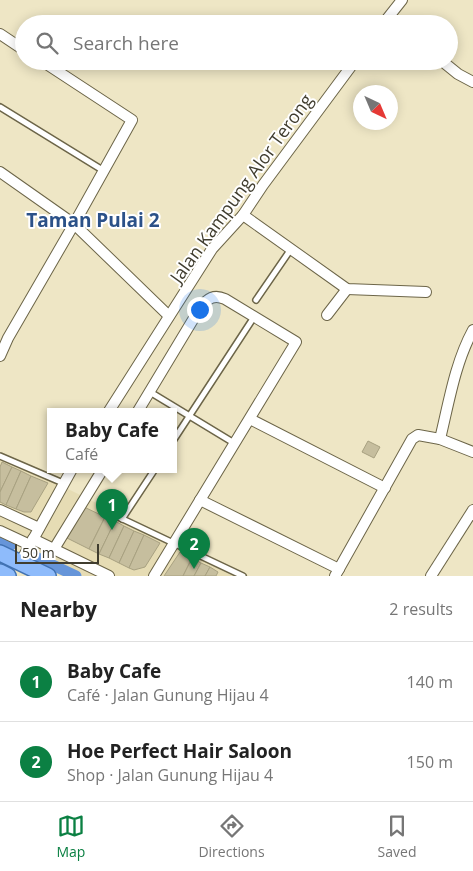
<!DOCTYPE html>
<meta charset="utf-8">
<style>
:root{--surface:#fff;--page:#f2f2f2;--text:#222;--muted:#767676;--line:#e0e0e0;--accent:#0b8043}
body{margin:0;font-family:"Open Sans",sans-serif;background:var(--page);color:var(--text)}
.compass{position:absolute;left:353px;top:85px;width:45px;height:45px;border-radius:50%;background:var(--surface);box-shadow:0 2px 12px #0003;rotate:136deg}
.scale{position:absolute;left:15px;bottom:12px;width:84px;box-sizing:border-box;padding-left:5px;border:2px solid #403d2f;border-top:0;font-size:14px;line-height:18px;white-space:nowrap;color:#403d2f;-webkit-text-stroke:4px #fff;paint-order:stroke}
.you{position:absolute;left:199px;top:309px;width:18px;height:18px;margin:-12px;border:4px solid #fff;border-radius:50%;background:#1a73e8;box-shadow:0 0 0 8px #1a73e833}
.badge{display:grid;place-items:center;width:32px;height:32px;border-radius:50%;background:var(--accent);color:#fff;font-size:16px;font-weight:700}
.pin{position:absolute;translate:-50% -41px;filter:drop-shadow(0 1px 2px #0008)}
.pin::after{content:'';position:absolute;top:26px;width:18px;height:15px;background:inherit;clip-path:polygon(0 0,100% 0,50% 100%)}
.popup{position:absolute;left:47px;top:408px;width:130px;height:65px;box-sizing:border-box;display:grid;place-content:center;border-radius:0px;background:var(--surface);filter:drop-shadow(0 1px 4px #0005);font-size:16px;white-space:nowrap;color:var(--muted)}
.popup b{font-size:19px;color:var(--text)}
.popup::after{content:'';position:absolute;left:50%;top:100%;margin-left:-10px;border:10px solid transparent;border-top-color:var(--surface)}
.list{margin:0;padding:0;list-style:none}
h2{display:flex;justify-content:space-between;align-items:center;height:65px;margin:0;padding:0 20px;font-size:21px}
h2 small{font-size:16px;font-weight:400;color:var(--muted)}
.list li{display:grid;grid-template-columns:32px 1fr auto;gap:15px;align-items:center;box-sizing:border-box;height:80px;padding:0 20px;border-top:1px solid var(--line)}
.list b{display:block;font-size:19px;white-space:nowrap}
.list p{margin:0;font-size:16px;white-space:nowrap;color:var(--muted)}
.list em{font-size:16px;font-style:normal;color:var(--muted)}
.icon{flex:none;width:28px;height:28px;fill:none;stroke:currentColor;stroke-width:2;stroke-linecap:round;stroke-linejoin:round}
.map{position:relative;flex:none;width:473px;height:576px;overflow:hidden}
.search{position:absolute;background:var(--surface);box-shadow:0 2px 12px #0003;left:15px;right:15px;top:15px;height:55px;display:flex;align-items:center;gap:12px;box-sizing:border-box;padding:0 18px;border-radius:28px;color:var(--muted);font-size:19px}
.sheet{height:225px;background:var(--surface)}
nav{display:flex;justify-content:space-around;align-items:center;box-sizing:border-box;height:70px;border-top:1px solid var(--line);background:var(--surface);font-size:14px;color:var(--muted)}
nav a{display:grid;justify-items:center;gap:2px}
nav .on{color:var(--accent)}
.map>svg:first-child{display:block}
</style>
<div class="map">
<svg width="473" height="576" viewBox="0 0 473 576">
<rect width="100%" height="100%" fill="#eee6c5"/>
<!-- built -->
<polygon fill="#e6dcb4" points="0,456 68,489 245,576 83,576 31,551 36,543 0,525"/>
<g fill="none" stroke-linecap="round" stroke-linejoin="round">
<!-- canal -->
<g stroke="#6695d9" stroke-width="11">
<polyline points="0,540 11,545"/>
<polyline points="27,553 76,576"/>
</g>
</g>
<!-- building -->
<g fill="#c6be9e" stroke="#a8a181">
<polygon points="368,441 380,447 374,458 362,452"/>
<polygon points="2,462 12,467 0,492 0,467"/>
<polygon points="12,467 21,471 6,505 0,502 0,492"/>
<polygon points="21,471 31,476 16,509 6,505"/>
<polygon points="31,476 48,483 31,512 24,512 16,509"/>
<polygon points="82,506 105,517 89,549 67,538"/>
<polygon points="105,517 115,521 99,554 89,549"/>
<polygon points="115,521 124,526 109,558 99,554"/>
<polygon points="124,526 134,531 119,563 109,558"/>
<polygon points="134,531 144,535 129,568 119,563"/>
<polygon points="144,535 160,543 145,567 134,570 129,568"/>
<polygon points="180,552 192,558 183,576 164,576"/>
<polygon points="192,558 201,563 194,576 183,576"/>
<polygon points="201,563 210,567 205,576 194,576"/>
<polygon points="210,567 218,572 216,576 205,576"/>
</g>
<g fill="none" stroke-linecap="round" stroke-linejoin="round">
<!-- service casing -->
<g stroke="#6c6548" stroke-width="8">
<g id="service">
<polyline points="0,107 104,171"/>
<polyline points="256,300 291,249"/>
<polyline points="150,392 234,443"/>
<polyline points="173,441 254,317"/>
<polyline points="0,456 63,483"/>
<polyline points="110,513 243,576"/>
<polyline points="122,519 155,469"/>
</g>
</g>
<!-- minor casing -->
<g stroke="#6c6548" stroke-width="12">
<g id="minor">
<polyline points="383,24 402,0"/>
<polyline points="0,34 24,50"/>
<polyline points="442,61 458,74 473,82"/>
<polyline points="0,172 74,224 169,316"/>
<polyline points="243,215 347,289 426,292"/>
<polyline points="327,315 347,289"/>
<polyline points="0,356 8,338 74,224 132,120 42,61"/>
<polyline points="109,411 212,249 243,215 263,185 355,61"/>
<path d="M138 411 200 308C208 298 214 294 225 299L296 342 154 576"/>
<polyline points="250,419 385,488"/>
<path d="M440 439C449 402 455 363 473 330"/>
<polyline points="200,500 339,569"/>
<polyline points="0,510 39,528"/>
<polyline points="0,531 30,545"/>
<polyline points="33,539 109,576"/>
<polyline points="54,549 103,469"/>
<polyline points="20,563 72,469"/>
<polyline points="335,576 412,439 418,435 440,439 473,452"/>
<polyline points="431,576 473,510"/>
</g>
</g>
<!-- primary casing -->
<g stroke="#4172b2" stroke-width="18">
<g id="primary">
<polyline points="0,553 48,576"/>
<polyline points="0,572 8,576"/>
</g>
</g>
<!-- service -->
<use href="#service" stroke="#fff" stroke-width="5"/>
<!-- minor -->
<use href="#minor" stroke="#fff" stroke-width="10"/>
<!-- primary -->
<use href="#primary" stroke="#8ebbfb" stroke-width="15"/>
</g>
<g text-anchor="middle" dominant-baseline="central" stroke-width="4" stroke-linejoin="round" paint-order="stroke">
<!-- street labels -->
<g font-size="18" fill="#403d2f" stroke="#fff">
<text transform="translate(241 188) rotate(-54)">Jalan Kampung Alor Terong</text>
</g>
<!-- neighbourhood labels -->
<g font-size="19" font-weight="bold" fill="#2b5188" stroke="#fff">
<text x="93" y="220">Taman Pulai 2</text>
</g>
</g>
</svg>
<svg class="compass" viewBox="-18 -18 36 36"><path d="M0-13l5 13h-10z" fill="#e53935"/><path d="M0 13l5-13h-10z" fill="#767676"/></svg>
<div class="scale">50 m</div>
<div class="you"></div>
<div class="pin badge" style="left:112px;top:530px">1</div>
<div class="popup"><b>Baby Cafe</b>Café</div>
<div class="pin badge" style="left:194px;top:569px">2</div>
<div class="search"><svg class="icon" aria-label="search" viewBox="0 0 24 24"><circle cx="10" cy="10" r="6"/><path d="M15 15l6 6"/></svg>Search here</div>
</div>
<section class="sheet">
<h2>Nearby<small>2 results</small></h2>
<ul class="list">
<li><span class="badge">1</span><div><b>Baby Cafe</b><p>Café · Jalan Gunung Hijau 4</p></div><em>140 m</em></li>
<li><span class="badge">2</span><div><b>Hoe Perfect Hair Saloon</b><p>Shop · Jalan Gunung Hijau 4</p></div><em>150 m</em></li>
</ul>
</section>
<nav>
<a class="on"><svg class="icon" aria-label="map" viewBox="0 0 24 24"><path d="M3 6l6-2 6 2 6-2v14l-6 2-6-2-6 2zM9 4v14M15 6v14"/></svg>Map</a>
<a><svg class="icon" aria-label="directions" viewBox="0 0 24 24"><path d="M12 3l9 9-9 9-9-9zM9 14v-3h6M13 9l2 2-2 2"/></svg>Directions</a>
<a><svg class="icon" aria-label="saved" viewBox="0 0 24 24"><path d="M7 4h10v16l-5-4-5 4z"/></svg>Saved</a>
</nav>
